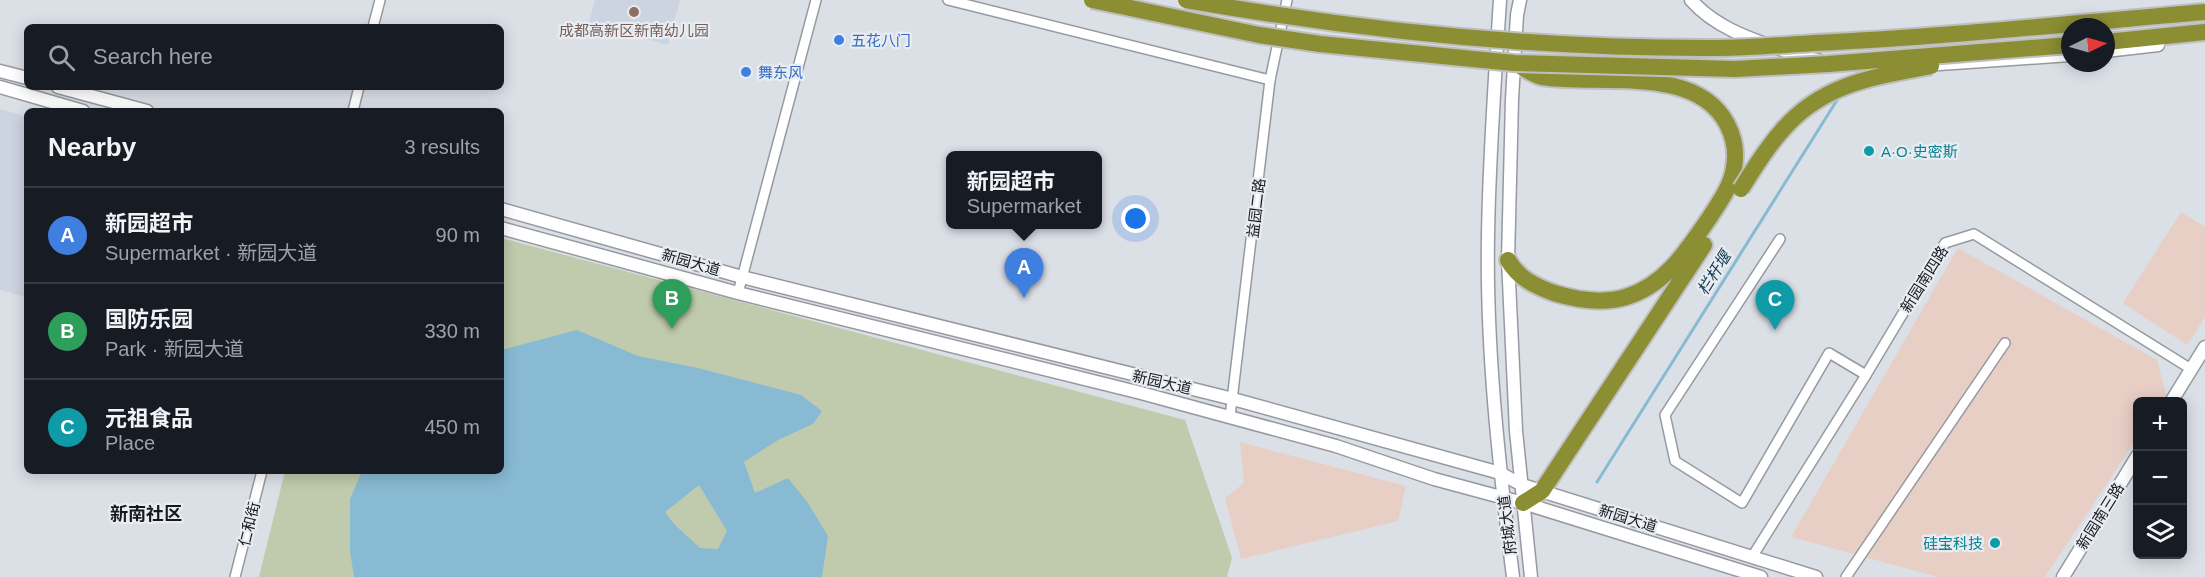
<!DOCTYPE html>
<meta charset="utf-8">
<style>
:root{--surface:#171b24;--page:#242831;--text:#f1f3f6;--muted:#9ea1a6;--line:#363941;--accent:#c84893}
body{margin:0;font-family:Helvetica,"Noto Sans SC",sans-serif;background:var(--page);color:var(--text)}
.controls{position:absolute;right:18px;bottom:18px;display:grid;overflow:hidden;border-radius:9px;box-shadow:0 3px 15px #0003}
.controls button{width:54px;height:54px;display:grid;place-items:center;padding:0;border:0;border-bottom:2px solid var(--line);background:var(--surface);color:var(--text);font:30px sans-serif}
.compass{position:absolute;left:2061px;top:18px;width:54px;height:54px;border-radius:50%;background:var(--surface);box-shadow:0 3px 15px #0003;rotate:85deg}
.you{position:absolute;left:1136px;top:219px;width:21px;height:21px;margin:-15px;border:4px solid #fff;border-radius:50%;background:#1a73e8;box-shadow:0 0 0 9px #1a73e833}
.badge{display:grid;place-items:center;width:39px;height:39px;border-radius:50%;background:var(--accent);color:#fff;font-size:20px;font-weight:700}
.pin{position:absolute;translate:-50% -50px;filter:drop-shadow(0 2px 3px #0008)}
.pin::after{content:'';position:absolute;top:32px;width:21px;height:18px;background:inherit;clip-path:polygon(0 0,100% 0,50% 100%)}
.popup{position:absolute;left:946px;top:151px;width:156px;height:78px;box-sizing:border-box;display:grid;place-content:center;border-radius:9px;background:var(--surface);filter:drop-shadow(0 2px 4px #0005);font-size:20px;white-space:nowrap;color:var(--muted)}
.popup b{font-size:22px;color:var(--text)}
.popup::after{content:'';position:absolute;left:50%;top:100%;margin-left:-12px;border:12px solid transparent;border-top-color:var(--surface)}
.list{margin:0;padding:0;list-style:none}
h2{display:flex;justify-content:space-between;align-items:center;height:78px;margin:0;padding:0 24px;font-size:26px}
h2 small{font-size:20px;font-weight:400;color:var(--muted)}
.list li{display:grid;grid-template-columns:39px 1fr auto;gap:18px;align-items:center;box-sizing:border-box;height:96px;padding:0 24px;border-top:2px solid var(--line)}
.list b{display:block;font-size:22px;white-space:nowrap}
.list p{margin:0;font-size:20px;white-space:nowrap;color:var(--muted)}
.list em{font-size:20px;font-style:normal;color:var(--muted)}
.icon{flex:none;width:33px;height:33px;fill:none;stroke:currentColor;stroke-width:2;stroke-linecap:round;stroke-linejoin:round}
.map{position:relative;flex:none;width:2205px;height:577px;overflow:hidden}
.search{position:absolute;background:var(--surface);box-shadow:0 3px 15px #0003;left:24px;top:24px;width:480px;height:66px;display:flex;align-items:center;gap:15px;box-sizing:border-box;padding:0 21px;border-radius:9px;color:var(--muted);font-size:22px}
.panel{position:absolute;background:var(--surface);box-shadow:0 3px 15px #0003;left:24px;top:108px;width:480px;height:366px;border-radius:9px}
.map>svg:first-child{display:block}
</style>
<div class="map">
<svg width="2205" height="577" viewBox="0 0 2205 577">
<rect width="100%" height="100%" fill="#dbdfe6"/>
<!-- industrial -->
<g fill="#e8cfc6">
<polygon points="2181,212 2205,227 2205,317 2187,345 2123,303"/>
<polygon points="1958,248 2157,360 2166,394 2161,401 2138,402 2137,438 2045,577 1938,577 1791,537"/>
<polygon points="1240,442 1406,486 1398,521 1241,559 1225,498 1244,483"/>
</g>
<!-- built -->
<g fill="#ccd4e1">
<polygon points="595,0 680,0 668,45 589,23"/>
<polygon points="0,109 27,117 27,297 0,290"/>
</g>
<!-- green -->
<polygon fill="#bfcbac" points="501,238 1185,420 1232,558 1227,577 259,577 285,471 501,471"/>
<!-- water -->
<path fill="#89bad3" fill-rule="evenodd" d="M577 330 638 356 698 368 801 395 822 411 813 424 778 440 744 462 755 493 788 478 808 503 828 536 822 577H354L350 551V499L362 471H448L479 474 481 471H501V350ZM699 485 727 531 718 549 700 548 675 525 665 512Z"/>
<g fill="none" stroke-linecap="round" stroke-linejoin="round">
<!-- stream -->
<polyline stroke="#89bad3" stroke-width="3" points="1597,482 1839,97"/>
<!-- street casing -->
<g stroke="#969aa0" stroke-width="12">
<g id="street">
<polyline points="948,0 1270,80"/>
<polyline points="373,27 380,0"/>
<polyline points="353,111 359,87"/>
<polyline points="1780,239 1665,415 1675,461 1742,503 1829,353 1866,375"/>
<polyline points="738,293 816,0"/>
<polyline points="1230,417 1270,80 1287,0"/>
<polyline points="1752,557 1866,375 1945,243 1974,234 2191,369"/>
<polyline points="235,577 262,471"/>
<polyline points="1846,577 2005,343"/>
</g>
</g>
<!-- secondary casing -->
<g stroke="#969aa0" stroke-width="15">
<g id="secondary">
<path d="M1500 0C1495 79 1489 158 1488 237 1486 349 1499 465 1513 577"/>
<polyline points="1520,0 1517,15 1512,99 1508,260 1516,431 1531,577"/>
<path d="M1691 0C1720 33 1765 43 1805 58L1818 60"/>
<polyline points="2106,51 2158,45"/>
<polyline points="1925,65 2070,55"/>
<polyline points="0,71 27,78"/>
<polyline points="0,87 83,111"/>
<polyline points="58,87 147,111"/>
<polyline points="501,209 742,277 1233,399 1500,473 1522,485 1816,577"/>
<polyline points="501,228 738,293 1141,393 1336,446 1434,479 1523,503 1761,577"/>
<polyline points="2171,402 2205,347"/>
<polyline points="2063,577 2138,455"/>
</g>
</g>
<!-- highway casing -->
<g stroke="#bebfbf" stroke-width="20">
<g id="highway">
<polyline points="2106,42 2205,32"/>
<path d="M1508 260C1518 278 1535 286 1554 293 1577 300 1603 304 1626 297 1666 285 1688 249 1710 217 1719 203 1729 189 1733 173 1737 156 1735 139 1727 124 1696 64 1599 86 1542 77 1533 75 1523 67 1514 63"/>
<polyline points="1523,503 1542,491 1704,245"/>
</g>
</g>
<!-- street -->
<use href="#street" stroke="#fff" stroke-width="9"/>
<!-- secondary -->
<use href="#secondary" stroke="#fff" stroke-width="12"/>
<!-- highway -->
<use href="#highway" stroke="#8b8e32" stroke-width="16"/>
<!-- highway-bridge casing -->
<g stroke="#bebfbf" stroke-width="20" stroke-linecap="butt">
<g id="highway-bridge">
<polyline points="1092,0 1259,35 1320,44 1514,63 1735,69 1828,64 2070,45"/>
<path d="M1186 0C1362 31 1539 49 1718 48 1750 48 1783 45 1815 43 1946 37 2075 23 2205 12"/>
<path d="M1741 189C1753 170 1765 150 1780 133 1820 84 1873 77 1931 66"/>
</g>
</g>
<!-- highway-bridge -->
<use href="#highway-bridge" stroke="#8b8e32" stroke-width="16"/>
</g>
<!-- markers -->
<circle fill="#8d6e63" stroke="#e8ecf3" stroke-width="2" cx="634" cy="12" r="6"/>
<g fill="#3f7fe0" stroke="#e8ecf3" stroke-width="2">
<circle cx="839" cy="40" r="6"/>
<circle cx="746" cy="72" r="6"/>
</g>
<g fill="#0f9aa8" stroke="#e8ecf3" stroke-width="2">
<circle cx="1869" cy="151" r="6"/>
<circle cx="1995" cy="543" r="6"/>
</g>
<g text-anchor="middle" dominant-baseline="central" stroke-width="4.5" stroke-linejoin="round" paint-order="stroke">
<!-- education labels -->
<g font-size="15" fill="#785e54" stroke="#e8ecf3">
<text x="634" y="30">成都高新区新南幼儿园</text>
</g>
<!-- shop labels -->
<g font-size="15" fill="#366cbe" stroke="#e8ecf3" text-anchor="start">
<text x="851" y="40">五花八门</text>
<text x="758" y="72">舞东风</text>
</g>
<!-- culture labels -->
<g font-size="15" fill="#0d838f" stroke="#e8ecf3" text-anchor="start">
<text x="1881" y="151">A·O·史密斯</text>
<text x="1983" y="543" text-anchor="end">硅宝科技</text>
</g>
<!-- street labels -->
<g font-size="15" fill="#18191c" stroke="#e8ecf3">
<text transform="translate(1256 208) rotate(-83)">益园二路</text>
<text transform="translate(691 262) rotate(16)">新园大道</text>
<text transform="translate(1924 279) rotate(-58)">新园南四路</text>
<text transform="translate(1162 382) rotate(13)">新园大道</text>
<text transform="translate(2100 516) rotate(-58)">新园南三路</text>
<text transform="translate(1628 518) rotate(17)">新园大道</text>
<text transform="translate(249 524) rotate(-76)">仁和街</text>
<text transform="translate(1507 525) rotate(-97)">府城大道</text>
</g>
<!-- water labels -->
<g font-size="16" font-style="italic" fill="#113b4e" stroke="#e8ecf3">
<text transform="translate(1714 273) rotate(-58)">栏杆堰</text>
</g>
<!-- quarter labels -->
<g font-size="18" font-weight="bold" fill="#18191c" stroke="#e8ecf3">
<text x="146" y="514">新南社区</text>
</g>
</g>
</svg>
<div class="controls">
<button>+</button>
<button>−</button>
<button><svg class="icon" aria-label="layers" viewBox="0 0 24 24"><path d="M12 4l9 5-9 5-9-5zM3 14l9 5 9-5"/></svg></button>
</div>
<svg class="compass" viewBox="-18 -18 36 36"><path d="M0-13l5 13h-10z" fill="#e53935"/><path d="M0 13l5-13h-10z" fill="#9ea1a6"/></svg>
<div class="you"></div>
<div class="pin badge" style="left:1024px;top:298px;background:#3f7fe0">A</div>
<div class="popup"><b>新园超市</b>Supermarket</div>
<div class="pin badge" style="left:672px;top:329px;background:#2e9e5b">B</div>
<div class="pin badge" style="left:1775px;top:330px;background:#0f9aa8">C</div>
<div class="search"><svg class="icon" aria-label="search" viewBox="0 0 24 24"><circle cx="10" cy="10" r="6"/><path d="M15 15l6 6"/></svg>Search here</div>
<section class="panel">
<h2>Nearby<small>3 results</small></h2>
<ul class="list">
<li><span class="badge" style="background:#3f7fe0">A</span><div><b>新园超市</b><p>Supermarket · 新园大道</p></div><em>90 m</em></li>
<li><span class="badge" style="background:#2e9e5b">B</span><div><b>国防乐园</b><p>Park · 新园大道</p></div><em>330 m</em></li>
<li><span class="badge" style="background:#0f9aa8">C</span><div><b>元祖食品</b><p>Place</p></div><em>450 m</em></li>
</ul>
</section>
</div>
